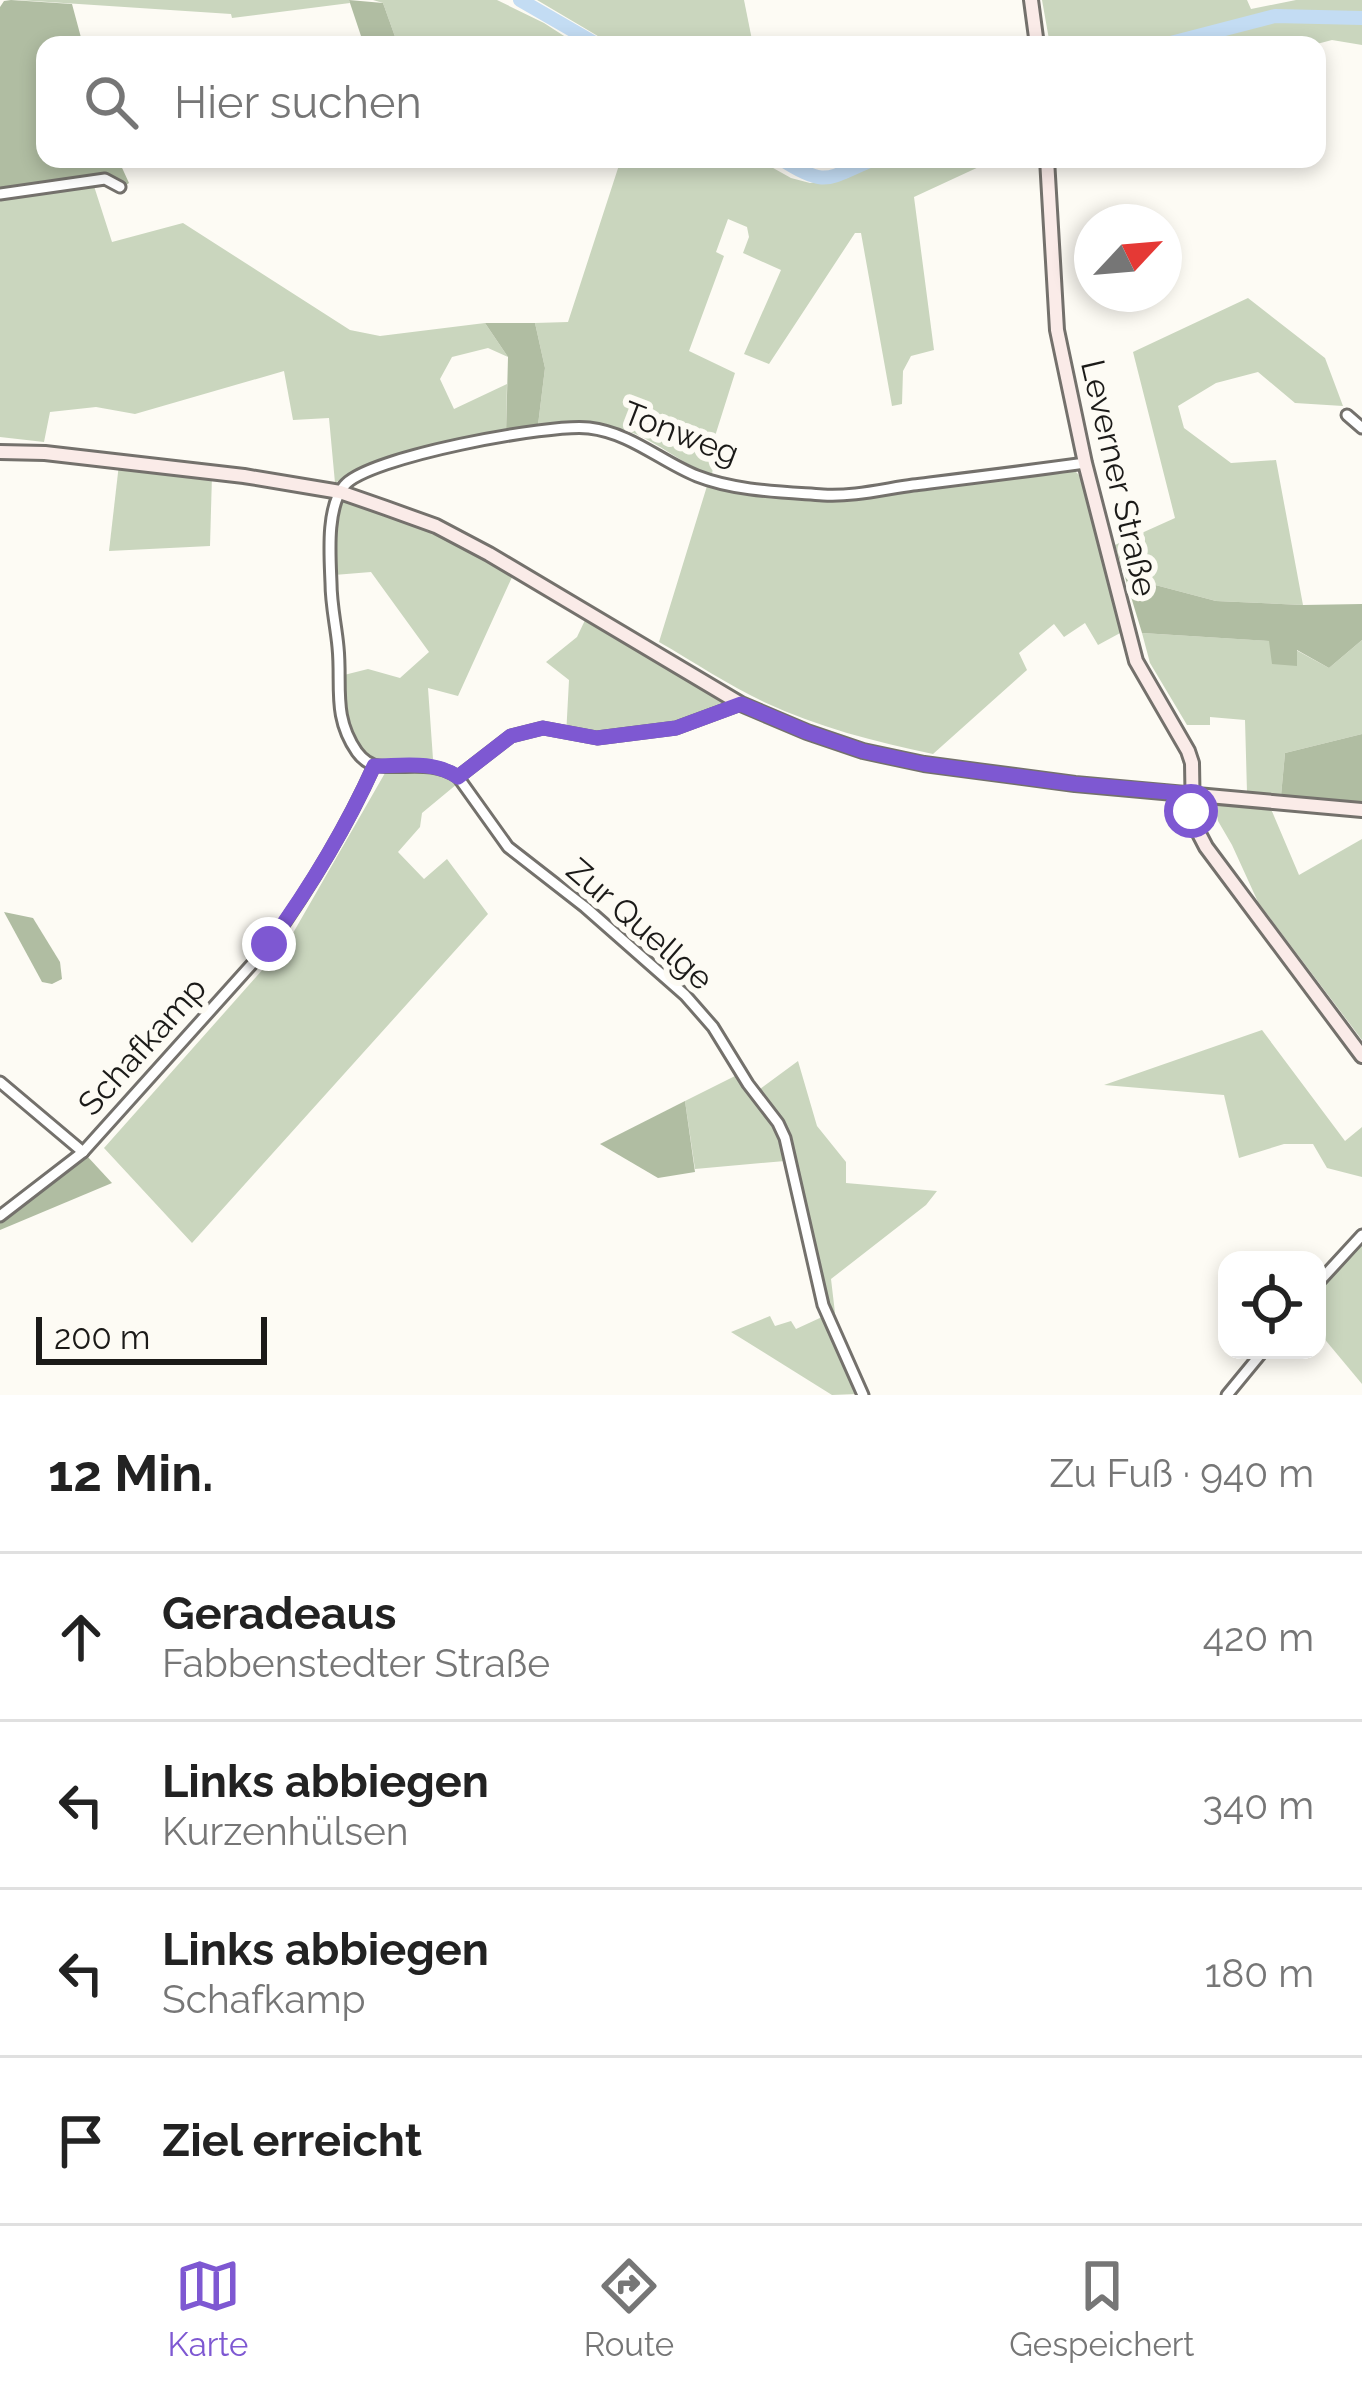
<!DOCTYPE html>
<html lang="de">
<meta charset="utf-8">
<style>
:root{--surface:#fff;--page:#f2f2f2;--text:#222;--muted:#767676;--line:#e0e0e0;--accent:#7e58d2}
body{margin:0;font-family:Raleway,sans-serif;background:var(--page);color:var(--text)}
.controls{position:absolute;right:36px;bottom:36px;display:grid;overflow:hidden;border-radius:24px;box-shadow:0 6px 18px #0003}
.controls button{width:108px;height:108px;display:grid;place-items:center;padding:0;border:0;border-bottom:3px solid var(--line);background:var(--surface);color:var(--text);font:60px sans-serif}
.compass{position:absolute;left:1074px;top:204px;width:108px;height:108px;border-radius:50%;background:var(--surface);box-shadow:0 6px 18px #0003;rotate:64deg}
.scale{position:absolute;left:36px;bottom:30px;width:231px;box-sizing:border-box;padding-left:12px;border:6px solid #1b1a18;border-top:0;font-size:33px;line-height:42px;white-space:nowrap;color:#1b1a18;-webkit-text-stroke:9px #fdfbf4;paint-order:stroke}
.stop{position:absolute;width:36px;height:36px;margin:-27px;border:9px solid #7e58d2;border-radius:50%;background:#fff}
.stop.end{background:#7e58d2;border-color:#fff;box-shadow:0 3px 12px #0008}
.list{margin:0;padding:0;list-style:none}
h2{display:flex;justify-content:space-between;align-items:center;height:156px;margin:0;padding:0 48px;font-size:51px}
h2 small{font-size:39px;font-weight:400;color:var(--muted)}
.list li{display:grid;grid-template-columns:78px 1fr auto;gap:36px;align-items:center;box-sizing:border-box;height:168px;padding:0 48px;border-top:3px solid var(--line)}
.list b{display:block;font-size:45px;white-space:nowrap}
.list p{margin:0;font-size:39px;white-space:nowrap;color:var(--muted)}
.list em{font-size:39px;font-style:normal;color:var(--muted)}
.icon{flex:none;width:66px;height:66px;fill:none;stroke:currentColor;stroke-width:2;stroke-linecap:round;stroke-linejoin:round}
.map{position:relative;flex:none;width:1362px;height:1395px;overflow:hidden}
.search{position:absolute;background:var(--surface);box-shadow:0 6px 18px #0003;left:36px;right:36px;top:36px;height:132px;display:flex;align-items:center;gap:30px;box-sizing:border-box;padding:0 42px;border-radius:24px;color:var(--muted);font-size:45px}
.sheet{height:828px;background:var(--surface)}
nav{display:flex;justify-content:space-around;align-items:center;box-sizing:border-box;height:168px;border-top:3px solid var(--line);background:var(--surface);font-size:33px;color:var(--muted)}
nav a{display:grid;justify-items:center;gap:6px}
nav .on{color:var(--accent)}
.map>svg:first-child{display:block}
</style>
<div class="map">
<svg width="1362" height="1395" viewBox="0 0 1362 1395">
<rect width="100%" height="100%" fill="#fdfbf4"/>
<!-- green -->
<g fill="#cad6be">
<polygon points="18,0 349,0 350,3 232,18 231,14"/>
<polygon points="373,0 497,0 544,23 578,45 462,45 450,39 447,45 398,45 383,3"/>
<polygon points="537,0 744,0 753,45 613,45"/>
<polygon points="1042,0 1247,0 1251,9 1296,0 1362,0 1362,45 1332,40 1313,45 1050,45"/>
<path d="M621 159H757L791 178 810 183 847 178 888 159H996L914 197 934 350 911 356 903 371 902 404 892 406 861 233H855L769 364 744 354 781 270 743 253 749 237 747 227 728 219 716 252 724 256 689 351 735 373 716 433 712 476C688 466 667 450 644 438 611 421 574 422 538 425L545 368 535 323 568 322Z"/>
<polygon points="93,183 112,242 183,223 350,330 380,336 485,323 508,357 488,348 452,357 440,379 454,409 507,384 506,434 403,452 378,460 335,483 329,418 293,420 284,371 135,414 96,407 50,412 44,442 0,437 0,196"/>
<polygon points="1248,298 1325,358 1343,406 1295,403 1258,372 1216,383 1178,406 1184,428 1231,463 1276,460 1303,605 1216,601 1125,577 1115,545 1175,518 1133,352"/>
<polygon points="119,464 212,475 210,546 109,551"/>
<path d="M1074 470 1083 479 1122 632 1098 645 1085 623 1064 637 1054 624 1019 653 1027 670 933 754C875 742 818 727 764 702 728 685 694 662 659 642L707 486 828 502Z"/>
<path d="M342 497 437 535 513 575 458 696 428 688 433 759C415 760 391 765 374 761 344 753 344 699 344 675L368 669 400 678 429 652 371 572 334 575 335 529Z"/>
<path d="M587 616 732 703V713C673 734 629 746 566 736L569 680 546 662 577 637Z"/>
<polygon points="1142,633 1270,641 1296,650 1329,668 1362,640 1362,734 1285,753 1281,796 1247,792 1245,720 1210,717 1210,725 1187,725 1150,663"/>
<polygon points="436,771 457,784 422,813 420,827 398,852 424,879 447,859 488,914 192,1243 104,1148 289,940 385,773"/>
<polygon points="1215,803 1271,809 1299,875 1362,839 1362,1040 1258,902 1232,845 1218,821"/>
<polygon points="1262,1030 1345,1141 1362,1127 1362,1177 1327,1168 1313,1144 1284,1144 1239,1158 1224,1095 1104,1085"/>
<polygon points="798,1061 817,1126 846,1162 846,1183 937,1191 926,1205 831,1279 835,1313 830,1316 788,1138 756,1092"/>
<polygon points="737,1075 780,1136 785,1161 695,1169 685,1101"/>
<polygon points="1359,1242 1362,1246 1362,1384 1317,1330 1317,1292"/>
<polygon points="770,1316 775,1326 791,1321 796,1329 822,1317 857,1394 832,1395 731,1332"/>
</g>
<!-- forest -->
<g fill="#b0bda2">
<polygon points="11,0 72,4 83,45 45,45 45,159 118,159 129,183 123,187 106,177 0,191 0,7 4,1"/>
<polygon points="349,0 383,3 398,45 364,45"/>
<polygon points="485,323 535,323 545,368 538,425 506,434 508,357"/>
<polygon points="1125,577 1216,601 1303,605 1362,604 1362,640 1329,668 1297,650 1297,666 1272,664 1269,641 1142,633"/>
<polygon points="1362,734 1362,802 1281,796 1285,753"/>
<polygon points="4,912 33,918 60,962 62,979 52,984 42,982"/>
<polygon points="685,1101 695,1172 658,1178 600,1144"/>
<polygon points="87,1156 112,1183 0,1230 0,1223"/>
</g>
<g fill="none" stroke-linecap="round" stroke-linejoin="round">
<!-- river -->
<g stroke="#c3dcf3" stroke-width="14">
<polyline points="520,0 598,45"/>
<polyline points="1163,45 1275,16 1362,18"/>
<path d="M781 159C827 188 826 179 874 159"/>
</g>
<!-- street casing -->
<g stroke="#74716c" stroke-width="15">
<g id="street">
<polyline points="0,194 105,179 120,187"/>
<polyline points="1347,415 1362,428"/>
<path d="M741 704 676 728 597 738 543 728 511 736 458 777C432 760 407 769 379 766 369 765 363 760 357 752 332 716 342 686 338 647 336 625 331 605 331 583 330 556 326 508 344 486 366 457 552 423 589 428 631 433 660 461 697 476 735 491 782 492 823 495 852 497 884 489 913 485 970 478 1028 471 1085 463"/>
<polyline points="458,777 508,847 585,907 685,995 713,1027 748,1084 778,1123 785,1138 823,1305 863,1395"/>
<polyline points="0,1082 83,1152"/>
<path d="M0 1216 83 1152 270 944C309 889 346 828 374 766"/>
<polyline points="1317,1284 1362,1235"/>
<polyline points="1227,1395 1264,1350"/>
</g>
</g>
<!-- secondary casing -->
<g stroke="#74716c" stroke-width="18">
<g id="secondary">
<polyline points="1031,0 1037,45"/>
<polyline points="1047,159 1057,330 1085,463 1136,661 1188,751 1192,763 1193,822 1206,847 1362,1056"/>
<polyline points="0,452 45,453 244,476 340,492 386,508 436,526 489,554 741,704 807,732 863,751 924,764 1075,784 1362,810"/>
</g>
</g>
<!-- street -->
<use href="#street" stroke="#fff" stroke-width="9"/>
<!-- secondary -->
<use href="#secondary" stroke="#faebe8" stroke-width="12"/>
</g>
<g fill="none" stroke-linecap="round" stroke-linejoin="round">
<!-- route -->
<path stroke="#7e58d2" stroke-width="15" d="M269 944C309 889 346 828 374 766 402 766 433 760 458 777L511 736 543 728 597 738 676 728 741 704 807 732 863 751 924 764 1075 784 1192 794 1191 811"/>
</g>
<g text-anchor="middle" dominant-baseline="central" stroke-width="12" stroke-linejoin="round" paint-order="stroke">
<!-- street labels -->
<g font-size="33" fill="#1b1a18" stroke="#fdfbf4">
<text transform="translate(681 433) rotate(21)">Tonweg</text>
<text transform="translate(1119 478) rotate(77)">Leverner Straße</text>
<text transform="translate(640 924) rotate(41)">Zur Quellge</text>
<text transform="translate(142 1046) rotate(-48)">Schafkamp</text>
</g>
</g>
</svg>
<div class="controls">
<button><svg class="icon" aria-label="locate" viewBox="0 0 24 24"><circle cx="12" cy="12" r="6"/><path d="M12 2v4M12 18v4M2 12h4M18 12h4"/></svg></button>
</div>
<svg class="compass" viewBox="-18 -18 36 36"><path d="M0-13l5 13h-10z" fill="#e53935"/><path d="M0 13l5-13h-10z" fill="#767676"/></svg>
<div class="scale">200 m</div>
<div class="stop" style="left:1191px;top:811px"></div>
<div class="stop end" style="left:269px;top:944px"></div>
<div class="search"><svg class="icon" aria-label="search" viewBox="0 0 24 24"><circle cx="10" cy="10" r="6"/><path d="M15 15l6 6"/></svg>Hier suchen</div>
</div>
<section class="sheet">
<h2>12 Min.<small>Zu Fuß · 940 m</small></h2>
<ul class="list">
<li><svg class="icon" aria-label="ahead" viewBox="0 0 24 24"><path d="M12 20V5M6 11l6-6 6 6"/></svg><div><b>Geradeaus</b><p>Fabbenstedter Straße</p></div><em>420 m</em></li>
<li><svg class="icon" aria-label="left" viewBox="0 0 24 24"><path d="M17 20v-9H6M10 6l-5 5 5 5"/></svg><div><b>Links abbiegen</b><p>Kurzenhülsen</p></div><em>340 m</em></li>
<li><svg class="icon" aria-label="left" viewBox="0 0 24 24"><path d="M17 20v-9H6M10 6l-5 5 5 5"/></svg><div><b>Links abbiegen</b><p>Schafkamp</p></div><em>180 m</em></li>
<li><svg class="icon" aria-label="arrive" viewBox="0 0 24 24"><path d="M6 21V4h12l-3 4 3 4H6"/></svg><div><b>Ziel erreicht</b></div></li>
</ul>
</section>
<nav>
<a class="on"><svg class="icon" aria-label="map" viewBox="0 0 24 24"><path d="M3 6l6-2 6 2 6-2v14l-6 2-6-2-6 2zM9 4v14M15 6v14"/></svg>Karte</a>
<a><svg class="icon" aria-label="directions" viewBox="0 0 24 24"><path d="M12 3l9 9-9 9-9-9zM9 14v-3h6M13 9l2 2-2 2"/></svg>Route</a>
<a><svg class="icon" aria-label="saved" viewBox="0 0 24 24"><path d="M7 4h10v16l-5-4-5 4z"/></svg>Gespeichert</a>
</nav>
